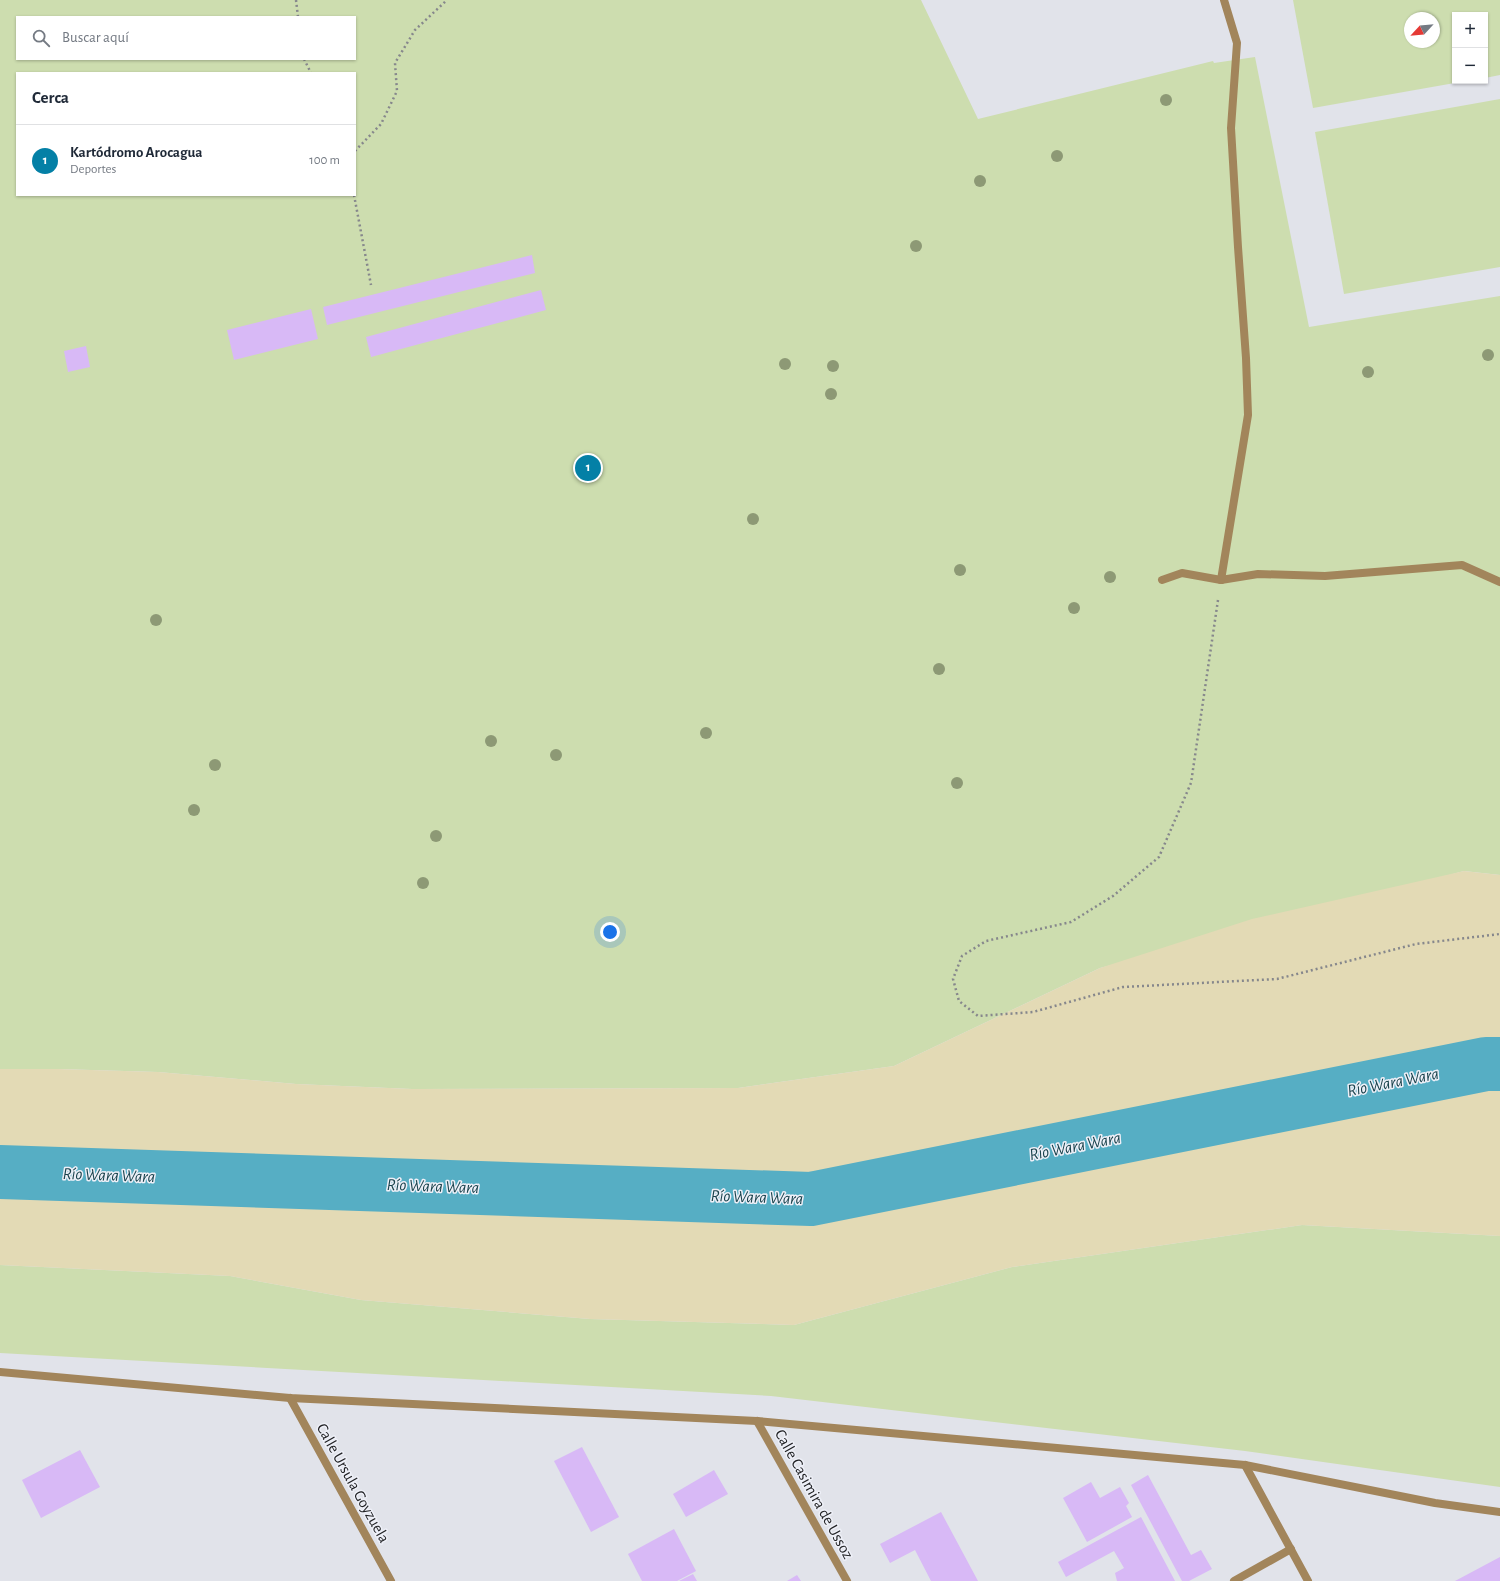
<!DOCTYPE html>
<html lang="es">
<meta charset="utf-8">
<style>
:root{--surface:#fff;--page:#f6f6f7;--text:#1f2937;--muted:#747a83;--line:#e0e1e3;--accent:#0480a6}
body{margin:0;font-family:"Alegreya Sans",sans-serif;background:var(--page);color:var(--text)}
.controls{position:absolute;right:12px;top:12px;display:grid;overflow:hidden;border-radius:0px;box-shadow:0 1px 3px #0004}
.controls button{width:36px;height:36px;display:grid;place-items:center;padding:0;border:0;border-bottom:1px solid var(--line);background:var(--surface);color:var(--text);font:20px sans-serif}
.compass{position:absolute;left:1404px;top:12px;width:36px;height:36px;border-radius:50%;background:var(--surface);box-shadow:0 1px 3px #0004;rotate:244deg}
.you{position:absolute;left:610px;top:932px;width:14px;height:14px;margin:-10px;border:3px solid #fff;border-radius:50%;background:#1a73e8;box-shadow:0 0 0 6px #1a73e833}
.badge{display:grid;place-items:center;width:26px;height:26px;border-radius:50%;background:var(--accent);color:#fff;font-size:13px;font-weight:700}
.pin{position:absolute;translate:-50% -50%;border:2px solid #fff;box-shadow:0 1px 4px #0006}
.list{margin:0;padding:0;list-style:none}
h2{display:flex;justify-content:space-between;align-items:center;height:52px;margin:0;padding:0 16px;font-size:17px}
h2 small{font-size:13px;font-weight:400;color:var(--muted)}
.list li{display:grid;grid-template-columns:26px 1fr auto;gap:12px;align-items:center;box-sizing:border-box;height:72px;padding:0 16px;border-top:1px solid var(--line)}
.list b{display:block;font-size:15px;white-space:nowrap}
.list p{margin:0;font-size:13px;white-space:nowrap;color:var(--muted)}
.list em{font-size:13px;font-style:normal;color:var(--muted)}
.icon{flex:none;width:22px;height:22px;fill:none;stroke:currentColor;stroke-width:2;stroke-linecap:round;stroke-linejoin:round}
.map{position:relative;flex:none;width:1500px;height:1581px;overflow:hidden}
.search{position:absolute;background:var(--surface);box-shadow:0 1px 3px #0004;left:16px;top:16px;width:340px;height:44px;display:flex;align-items:center;gap:10px;box-sizing:border-box;padding:0 14px;border-radius:0px;color:var(--muted);font-size:15px}
.panel{position:absolute;background:var(--surface);box-shadow:0 1px 3px #0004;left:16px;top:72px;width:340px;height:124px;border-radius:0px}
.map>svg:first-child{display:block}
</style>
<div class="map">
<svg width="1500" height="1581" viewBox="0 0 1500 1581">
<rect width="100%" height="100%" fill="#e1e3ea"/>
<!-- green -->
<g fill="#cdddaf" fill-rule="evenodd">
<path d="M0 0H921L978 119 1213 61 1214 63 1255 57 1309 327 1500 296V875L1464 871 1100 968 894 1066 738 1088 412 1089 296 1084 158 1072 58 1069H0ZM17 17H355V59H17ZM17 73H355V195H17Z"/>
<path d="M1293 0H1500V75L1485 78V15H1455V81H1466L1313 108ZM1410 18H1434V42H1410Z"/>
<polygon points="1500,99 1500,267 1344,294 1315,132"/>
<polygon points="1302,1225 1500,1236 1500,1487 1245,1451 771,1396 0,1353 0,1265 230,1276 361,1300 590,1319 794,1325 1012,1267"/>
</g>
<!-- sand -->
<polygon fill="#e3dab5" points="1464,871 1500,875 1500,1236 1302,1225 1012,1267 794,1325 590,1319 361,1300 230,1276 0,1265 0,1069 58,1069 158,1072 296,1084 412,1089 738,1088 894,1066 1100,968 1252,919"/>
<g fill="none" stroke-linecap="round" stroke-linejoin="round">
<!-- river -->
<polyline stroke="#56aec4" stroke-width="54" points="0,1172 811,1199 1486,1064 1500,1064"/>
</g>
<!-- building -->
<g fill="#d8b9f6">
<polygon points="532,255 535,273 327,325 323,307"/>
<polygon points="541,290 546,310 371,357 366,337"/>
<polygon points="311,309 318,339 234,360 227,330"/>
<polygon points="86,346 90,367 68,372 64,351"/>
<polygon points="582,1447 619,1517 591,1532 554,1461"/>
<polygon points="80,1450 100,1487 41,1518 22,1480"/>
<polygon points="714,1470 728,1494 686,1517 673,1494"/>
<polygon points="1148,1475 1191,1555 1201,1550 1212,1569 1189,1581 1182,1581 1131,1485"/>
<polygon points="1091,1482 1100,1498 1120,1487 1129,1503 1126,1506 1132,1517 1087,1542 1063,1498"/>
<polygon points="941,1512 978,1581 931,1581 915,1550 890,1563 880,1544"/>
<polygon points="1141,1517 1175,1581 1117,1581 1115,1573 1124,1568 1114,1551 1066,1577 1058,1562"/>
<polygon points="674,1529 696,1571 677,1581 642,1581 628,1554"/>
<polygon points="1500,1557 1500,1581 1455,1581"/>
<polygon points="693,1574 697,1581 679,1581"/>
<polygon points="797,1575 801,1581 787,1581"/>
</g>
<g fill="none" stroke-linecap="round" stroke-linejoin="round">
<!-- path -->
<g stroke="#86878c" stroke-width="2.5" stroke-dasharray="2 3" stroke-linecap="butt">
<polyline points="296,0 298,17"/>
<polyline points="304,59 311,73"/>
<polyline points="355,151 381,124 397,91 395,63 415,30 447,0"/>
<polyline points="354,195 371,285"/>
<polyline points="1218,600 1191,783 1159,857 1113,896 1071,922 986,941 962,956 953,979 959,1001 978,1016 1033,1012 1123,987 1277,979 1416,944 1500,934"/>
</g>
<!-- lane -->
<g stroke="#a2855b" stroke-width="8">
<polyline points="1162,580 1182,573 1221,580 1258,574 1325,576 1462,565 1500,582"/>
<polyline points="1221,580 1248,415 1246,358 1238,247 1231,128 1237,43 1224,0"/>
</g>
<!-- street -->
<g stroke="#a2855b" stroke-width="8">
<polyline points="0,1372 290,1398 757,1421 1245,1465 1435,1503 1500,1512"/>
<polyline points="290,1398 391,1581"/>
<polyline points="757,1421 847,1581"/>
<polyline points="1245,1465 1308,1581"/>
<polyline points="1234,1581 1291,1549"/>
</g>
</g>
<!-- trees -->
<g fill="#8d9975">
<circle cx="1166" cy="100" r="6"/>
<circle cx="1057" cy="156" r="6"/>
<circle cx="980" cy="181" r="6"/>
<circle cx="916" cy="246" r="6"/>
<circle cx="1488" cy="355" r="6"/>
<circle cx="785" cy="364" r="6"/>
<circle cx="833" cy="366" r="6"/>
<circle cx="1368" cy="372" r="6"/>
<circle cx="831" cy="394" r="6"/>
<circle cx="753" cy="519" r="6"/>
<circle cx="960" cy="570" r="6"/>
<circle cx="1110" cy="577" r="6"/>
<circle cx="1074" cy="608" r="6"/>
<circle cx="156" cy="620" r="6"/>
<circle cx="939" cy="669" r="6"/>
<circle cx="706" cy="733" r="6"/>
<circle cx="491" cy="741" r="6"/>
<circle cx="556" cy="755" r="6"/>
<circle cx="215" cy="765" r="6"/>
<circle cx="957" cy="783" r="6"/>
<circle cx="194" cy="810" r="6"/>
<circle cx="436" cy="836" r="6"/>
<circle cx="423" cy="883" r="6"/>
</g>
<g text-anchor="middle" dominant-baseline="central" stroke-width="3" stroke-linejoin="round" paint-order="stroke">
<!-- street labels -->
<g font-size="16" fill="#212225" stroke="#eef0f8">
<text transform="translate(353 1483) rotate(61)">Calle Ursula Goyzuela</text>
<text transform="translate(814 1494) rotate(61)">Calle Casimira de Ussoz</text>
</g>
<!-- water labels -->
<g font-size="17" font-style="italic" fill="#1a434d" stroke="#eef0f8">
<text transform="translate(1393 1082) rotate(-11)">Río Wara Wara</text>
<text transform="translate(1075 1146) rotate(-11)">Río Wara Wara</text>
<text transform="translate(109 1175) rotate(2)">Río Wara Wara</text>
<text transform="translate(433 1186) rotate(2)">Río Wara Wara</text>
<text transform="translate(757 1197) rotate(2)">Río Wara Wara</text>
</g>
</g>
</svg>
<div class="controls">
<button>+</button>
<button>−</button>
</div>
<svg class="compass" viewBox="-18 -18 36 36"><path d="M0-13l5 13h-10z" fill="#e53935"/><path d="M0 13l5-13h-10z" fill="#747a83"/></svg>
<div class="you"></div>
<div class="pin badge" style="left:588px;top:468px">1</div>
<div class="search"><svg class="icon" aria-label="search" viewBox="0 0 24 24"><circle cx="10" cy="10" r="6"/><path d="M15 15l6 6"/></svg>Buscar aquí</div>
<section class="panel">
<h2>Cerca<small></small></h2>
<ul class="list">
<li><span class="badge">1</span><div><b>Kartódromo Arocagua</b><p>Deportes</p></div><em>100 m</em></li>
</ul>
</section>
</div>
